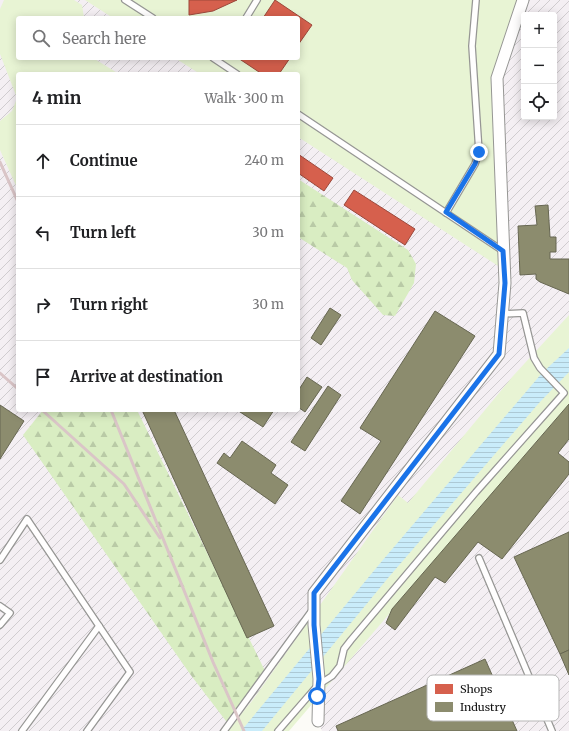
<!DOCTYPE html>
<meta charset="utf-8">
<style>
:root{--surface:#fff;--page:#f2f2f2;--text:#202124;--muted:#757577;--line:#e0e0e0}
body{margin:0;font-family:Merriweather,serif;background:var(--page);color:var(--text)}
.controls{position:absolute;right:12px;top:12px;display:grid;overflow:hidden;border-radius:4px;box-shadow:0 2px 10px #0003}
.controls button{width:36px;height:36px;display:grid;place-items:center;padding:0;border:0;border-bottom:1px solid var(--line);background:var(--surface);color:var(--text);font:20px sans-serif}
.stop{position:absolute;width:12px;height:12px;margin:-9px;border:3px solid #1a73e8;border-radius:50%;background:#fff}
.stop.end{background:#1a73e8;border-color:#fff;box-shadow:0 1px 4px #0008}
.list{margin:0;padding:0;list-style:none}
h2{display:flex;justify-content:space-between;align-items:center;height:52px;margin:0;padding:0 16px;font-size:17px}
h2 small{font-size:13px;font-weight:400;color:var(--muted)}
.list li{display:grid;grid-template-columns:26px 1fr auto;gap:12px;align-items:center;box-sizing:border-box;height:72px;padding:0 16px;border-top:1px solid var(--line)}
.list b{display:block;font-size:15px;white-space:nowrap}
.list em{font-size:13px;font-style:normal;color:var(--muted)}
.icon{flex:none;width:22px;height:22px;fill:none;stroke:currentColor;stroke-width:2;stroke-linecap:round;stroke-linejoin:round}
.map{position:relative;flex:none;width:569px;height:731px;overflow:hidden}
.search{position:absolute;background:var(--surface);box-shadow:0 2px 10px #0003;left:16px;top:16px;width:284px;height:44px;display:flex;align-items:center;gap:10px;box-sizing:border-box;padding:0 14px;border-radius:4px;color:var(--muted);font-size:15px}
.panel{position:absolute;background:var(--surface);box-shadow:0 2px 10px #0003;left:16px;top:72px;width:284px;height:340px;border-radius:4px}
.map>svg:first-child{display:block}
</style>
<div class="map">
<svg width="569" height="731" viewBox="0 0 569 731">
<defs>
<pattern id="industrial-furrows" width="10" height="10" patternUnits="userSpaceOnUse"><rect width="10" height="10" fill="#f4eff3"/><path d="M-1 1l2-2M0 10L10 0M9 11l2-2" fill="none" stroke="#d0cccf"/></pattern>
<pattern id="forest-firs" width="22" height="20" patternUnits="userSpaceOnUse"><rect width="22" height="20" fill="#d9edc2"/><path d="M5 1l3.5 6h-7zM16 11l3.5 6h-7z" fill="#b9caa6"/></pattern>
<pattern id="water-rules" width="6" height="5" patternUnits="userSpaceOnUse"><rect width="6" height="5" fill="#c9ecfa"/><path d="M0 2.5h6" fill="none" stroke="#acc9d5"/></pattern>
</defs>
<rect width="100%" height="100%" fill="#fcfbf7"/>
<!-- industrial -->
<path fill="url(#industrial-furrows)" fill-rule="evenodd" d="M0 0H569V731H322L318 721 317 697 252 701 227 731H0ZM524 15H554V117H524ZM18 18H298V58H18ZM18 74H298V410H18ZM497 98 505 283 499 347Z"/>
<!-- grass -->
<g fill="#e8f4d4">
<polygon points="4,0 74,0 82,5 84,18 18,18 18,58 93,58 119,74 18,74 18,190 0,150 0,121 12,111 17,98 0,54 0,9"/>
<polygon points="85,0 523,0 497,79 506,271 298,137 298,74 200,74 175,58 298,58 298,18 113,18"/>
<polygon points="569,315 569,404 289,731 227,731 252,701 398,495 408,503 513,376"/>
</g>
<!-- forest -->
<g fill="url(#forest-firs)">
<polygon points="298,179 408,250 416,264 414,283 395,316 383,315 352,280 347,268 298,237"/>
<polygon points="43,410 137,410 266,673 229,725 190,674 23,435"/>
</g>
<!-- water -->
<polygon fill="url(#water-rules)" points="569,348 569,372 539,403 388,578 262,731 241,731 382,561 542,373"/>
<!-- shops -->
<g fill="#d6604d" stroke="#9b483b">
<polygon points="189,0 237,0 213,11 189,15"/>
<polygon points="275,0 312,25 298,45 298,18 263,18"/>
<polygon points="238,58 290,58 279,74 262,74"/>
<polygon points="298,154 333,178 324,191 298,173"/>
<polygon points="354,190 415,229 405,245 344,205"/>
</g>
<!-- industry -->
<g fill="#8c8c6e" stroke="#676752">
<polygon points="548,205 550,237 556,237 556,252 550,252 550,259 569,259 569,294 540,282 536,279 536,274 520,275 518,226 537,225 535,206"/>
<polygon points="330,308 341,315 321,345 311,338"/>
<polygon points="435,311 475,336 360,514 341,501 381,441 360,428"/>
<polygon points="307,377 322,387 305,412 298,407 298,391"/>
<polygon points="328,386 341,395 305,451 291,442"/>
<polygon points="569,404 569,439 558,453 569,462 569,474 502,559 478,542 445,583 435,577 395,630 386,623 392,609"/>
<polygon points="0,405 24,421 0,459"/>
<polygon points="142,410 174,410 274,626 247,638"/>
<polygon points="237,410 274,410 263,427"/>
<polygon points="242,441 276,465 271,473 288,485 275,504 217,463 224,453 230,458"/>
<polygon points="569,532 569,650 560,654 514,557"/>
<polygon points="569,650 569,675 560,654"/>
<polygon points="485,659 517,731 338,731 336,726"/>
</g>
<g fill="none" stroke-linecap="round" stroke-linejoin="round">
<!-- lane casing -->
<g stroke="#969694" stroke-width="8">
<g id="lane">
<polyline points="125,0 153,18"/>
<polyline points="246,18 257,0"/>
<polyline points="213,58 237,74"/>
<polyline points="298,114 503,251"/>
<polyline points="446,213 475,164 479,152 472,46 476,0"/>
<polyline points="479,558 552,731"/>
<polyline points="0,560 27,519 130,672 87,731"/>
<polyline points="0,606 10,613 0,625"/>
<polyline points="22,731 99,626"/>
<polyline points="224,731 313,609"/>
<polyline points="278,731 318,685 332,676 340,666 344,649 351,640 476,492 564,393 540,368 534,358 523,313 502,314"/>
</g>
</g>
<!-- street casing -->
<g stroke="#969694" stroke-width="13">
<polyline id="street" points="318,721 319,679 314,625 314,593 499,354 505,283 497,78 523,0"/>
</g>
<!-- lane -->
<use href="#lane" stroke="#fffefe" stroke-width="5.5"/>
<!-- street -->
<use href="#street" stroke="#fffefe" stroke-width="11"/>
<!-- rail -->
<g stroke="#dac5c7" stroke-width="3">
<polyline points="0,162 18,202"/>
<polyline points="0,373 18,389"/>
<polyline points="42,410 124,484 160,538"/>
<polyline points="111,410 213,662 244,731"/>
</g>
</g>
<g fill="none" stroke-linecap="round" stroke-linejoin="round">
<!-- route -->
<polyline stroke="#1a73e8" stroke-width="5" points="317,696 319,679 314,625 314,593 499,354 505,283 503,251 446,212 475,164 479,152"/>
</g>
<!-- legend -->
<rect x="427" y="675" width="132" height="46" rx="6" fill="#fff" stroke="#b7b7b7" stroke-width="1"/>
<rect x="435" y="684" width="18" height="10" fill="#d6604d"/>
<rect x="435" y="702" width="18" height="10" fill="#8c8c6e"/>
<g font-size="11" fill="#101010">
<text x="460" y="693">Shops</text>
<text x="460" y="711">Industry</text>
</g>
</svg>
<div class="controls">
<button>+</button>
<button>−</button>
<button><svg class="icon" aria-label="locate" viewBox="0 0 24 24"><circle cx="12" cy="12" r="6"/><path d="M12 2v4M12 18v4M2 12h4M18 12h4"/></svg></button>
</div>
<div class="stop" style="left:317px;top:696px"></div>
<div class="stop end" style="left:479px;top:152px"></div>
<div class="search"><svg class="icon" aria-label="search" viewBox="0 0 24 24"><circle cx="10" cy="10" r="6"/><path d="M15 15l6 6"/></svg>Search here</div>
<section class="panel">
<h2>4 min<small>Walk · 300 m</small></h2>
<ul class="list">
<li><svg class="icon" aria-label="ahead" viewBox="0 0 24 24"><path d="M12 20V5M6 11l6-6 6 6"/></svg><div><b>Continue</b></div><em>240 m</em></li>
<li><svg class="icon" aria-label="left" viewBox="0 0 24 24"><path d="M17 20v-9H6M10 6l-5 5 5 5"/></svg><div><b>Turn left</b></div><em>30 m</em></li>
<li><svg class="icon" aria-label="right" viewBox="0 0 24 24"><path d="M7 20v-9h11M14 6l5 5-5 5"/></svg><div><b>Turn right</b></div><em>30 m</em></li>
<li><svg class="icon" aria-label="arrive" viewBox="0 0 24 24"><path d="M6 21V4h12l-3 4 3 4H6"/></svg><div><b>Arrive at destination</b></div></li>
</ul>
</section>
</div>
